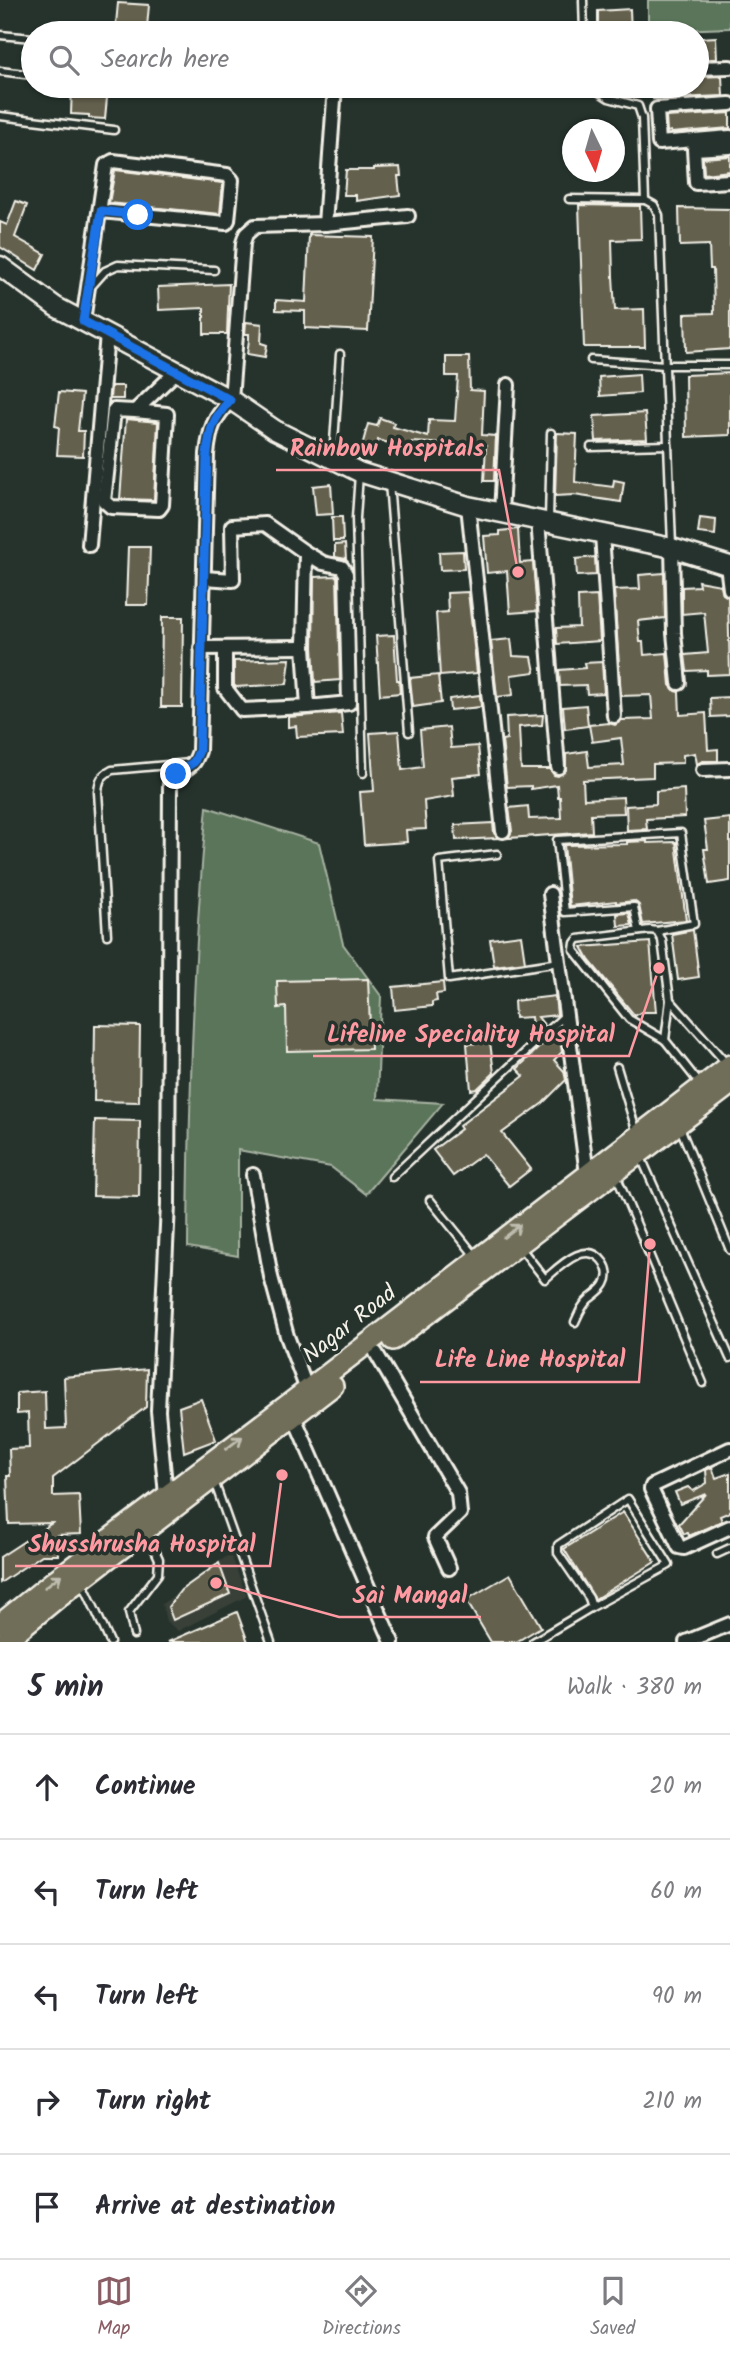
<!DOCTYPE html>
<meta charset="utf-8">
<style>
:root{--surface:#fff;--page:#f7f7f7;--text:#2b2b33;--muted:#7c7c81;--line:#e1e1e2;--accent:#8a5d65}
body{margin:0;font-family:Kalam,sans-serif;background:var(--page);color:var(--text)}
.compass{position:absolute;left:562px;top:119px;width:63px;height:63px;border-radius:50%;background:var(--surface);box-shadow:0 2px 5px #0004;rotate:175deg}
.stop{position:absolute;width:21px;height:21px;margin:-16px;border:5px solid #1a73e8;border-radius:50%;background:#fff}
.stop.end{background:#1a73e8;border-color:#fff;box-shadow:0 2px 7px #0008}
.list{margin:0;padding:0;list-style:none}
h2{display:flex;justify-content:space-between;align-items:center;height:91px;margin:0;padding:0 28px;font-size:30px}
h2 small{font-size:23px;font-weight:400;color:var(--muted)}
.list li{display:grid;grid-template-columns:46px 1fr auto;gap:21px;align-items:center;box-sizing:border-box;height:105px;padding:0 28px;border-top:2px solid var(--line)}
.list b{display:block;font-size:26px;white-space:nowrap}
.list em{font-size:23px;font-style:normal;color:var(--muted)}
.icon{flex:none;width:38px;height:38px;fill:none;stroke:currentColor;stroke-width:2;stroke-linecap:round;stroke-linejoin:round}
.map{position:relative;flex:none;width:730px;height:1642px;overflow:hidden}
.search{position:absolute;background:var(--surface);box-shadow:0 2px 5px #0004;left:21px;right:21px;top:21px;height:77px;display:flex;align-items:center;gap:18px;box-sizing:border-box;padding:0 24px;border-radius:38px;color:var(--muted);font-size:26px}
.sheet{height:616px;background:var(--surface)}
nav{display:flex;justify-content:space-around;align-items:center;box-sizing:border-box;height:98px;border-top:2px solid var(--line);background:var(--surface);font-size:19px;color:var(--muted)}
nav a{display:grid;justify-items:center;gap:4px}
nav .on{color:var(--accent)}
.map>svg:first-child{display:block}
</style>
<div class="map">
<svg width="730" height="1642" viewBox="0 0 730 1642">
<rect width="100%" height="100%" fill="#26332d"/>
<filter id="ink" filterUnits="userSpaceOnUse"><feTurbulence type="fractalNoise" baseFrequency=".0143" numOctaves="2"/><feDisplacementMap in="SourceGraphic" scale="14" xChannelSelector="R" yChannelSelector="G"/><feConvolveMatrix kernelMatrix="1 2 1 2 8 2 1 2 1" color-interpolation-filters="sRGB"/></filter>
<g filter="url(#ink)">
<!-- built -->
<polygon fill="#394137" points="230,1554 247,1596 178,1631 166,1621 162,1604"/>
<!-- green -->
<g fill="#5a745a" stroke="#a7b2a1" stroke-width="2">
<polygon points="648,0 730,0 730,28 648,31"/>
<path d="M207 807 319 843 343 944 381 996 377 1099 443 1103 366 1194 331 1167 238 1150V1256L188 1247C189 1100 193 953 207 807Z"/>
</g>
<!-- building -->
<g fill="#64614e" stroke="#f4f1e8" stroke-width="2">
<polygon points="118,3 149,5 147,27 116,24"/>
<polygon points="630,9 631,33 598,33 598,11"/>
<polygon points="716,37 717,59 701,59 700,38"/>
<polygon points="722,76 723,96 653,99 652,86 697,86 697,77"/>
<polygon points="72,86 108,87 105,119 89,118 89,115 71,114"/>
<polygon points="730,113 730,128 671,133 671,131 667,132 666,117"/>
<polygon points="730,156 730,171 704,174 703,158"/>
<polygon points="400,167 401,176 398,176 400,195 356,201 356,195 344,195 346,170 374,170 374,168"/>
<polygon points="115,170 223,183 220,214 109,203"/>
<polygon points="16,201 27,205 15,237 45,254 37,270 0,247 0,222 7,225"/>
<polygon points="579,205 640,206 641,239 612,240 613,276 615,310 644,309 645,347 584,347"/>
<polygon points="679,208 730,209 730,349 686,352 685,314 714,313 713,269 710,269 709,245 680,246"/>
<polygon points="309,235 373,237 368,331 305,328 305,311 276,310 276,300 306,302"/>
<polygon points="229,284 227,334 204,334 204,308 159,310 158,287"/>
<polygon points="246,322 262,324 261,343 267,345 265,357 247,354 249,340 249,334 245,334"/>
<polygon points="446,357 469,357 470,390 484,391 482,435 496,436 494,481 484,481 486,446 412,442 410,449 378,440 376,449 362,446 368,424 377,426 380,418 394,423 393,427 428,437 429,420 455,421 458,376 446,376"/>
<polygon points="730,373 730,435 686,437 685,375"/>
<polygon points="639,374 640,393 600,396 599,377"/>
<polygon points="111,386 123,386 123,399 110,399"/>
<polygon points="59,392 82,394 78,431 84,431 83,456 57,455 59,427 55,426"/>
<polygon points="645,413 647,439 596,441 594,416"/>
<polygon points="126,419 158,422 154,500 120,499"/>
<polygon points="557,433 577,434 575,482 613,487 614,480 624,482 621,502 574,495 555,496"/>
<polygon points="331,484 333,514 316,515 313,486"/>
<polygon points="332,517 342,517 343,541 333,541"/>
<polygon points="700,518 716,520 715,535 698,533"/>
<polygon points="518,529 520,563 533,562 537,611 510,613 507,571 487,573 484,536 500,535 500,531"/>
<polygon points="345,544 346,559 335,557 335,545"/>
<polygon points="128,547 150,547 148,605 126,605"/>
<polygon points="463,551 464,569 440,570 439,552"/>
<polygon points="595,557 596,575 577,576 576,559"/>
<polygon points="664,573 665,618 638,621 640,642 643,642 644,655 667,653 670,685 675,691 679,692 680,715 706,713 708,750 718,749 718,761 703,761 697,764 695,753 683,755 683,763 653,764 653,777 583,780 584,799 623,797 624,813 591,814 592,832 508,838 512,831 509,808 528,806 529,819 561,818 560,797 558,797 557,785 531,789 531,786 507,787 502,740 507,739 506,717 543,715 542,725 519,727 521,769 550,769 554,775 558,776 566,770 566,754 587,751 589,767 624,765 621,738 592,742 589,725 609,723 615,725 622,720 653,719 651,695 621,696 614,590 640,589 639,575"/>
<polygon points="337,576 340,680 315,682 313,647 314,577"/>
<polygon points="698,581 721,585 723,594 728,597 730,674 707,675 707,670 687,671 685,655 708,653 704,612 682,614 682,587 699,586"/>
<polygon points="468,592 477,673 440,676 436,613 448,612 447,593"/>
<polygon points="597,596 600,641 557,644 556,628 579,627 578,597"/>
<polygon points="162,617 183,617 182,707 161,707"/>
<polygon points="394,635 397,680 399,680 400,693 380,695 376,636"/>
<polygon points="511,639 513,656 532,657 535,672 511,675 513,695 497,697 491,641"/>
<polygon points="290,659 287,684 236,687 234,685 234,661"/>
<polygon points="602,662 604,693 587,694 586,685 560,686 559,670 585,668 584,663"/>
<polygon points="438,675 441,703 413,707 410,678"/>
<polygon points="480,695 481,707 450,710 449,699"/>
<polygon points="730,697 730,716 711,717 710,698"/>
<polygon points="586,705 588,726 565,729 563,707"/>
<polygon points="341,713 343,735 297,737 296,726 288,727 288,717"/>
<polygon points="449,727 451,748 478,746 481,774 452,777 454,796 424,801 426,829 406,830 407,842 364,845 360,792 374,791 370,733 399,731 402,770 423,767 420,730"/>
<polygon points="684,789 685,817 646,819 647,829 627,830 626,806 656,804 656,791"/>
<polygon points="730,818 730,881 709,884 704,849 708,849 704,821"/>
<polygon points="493,823 494,833 498,838 456,840 455,825"/>
<polygon points="647,841 647,843 676,842 686,920 643,924 639,905 634,901 616,903 616,901 570,906 564,845 627,844 627,842"/>
<polygon points="629,913 632,925 618,926 617,914"/>
<polygon points="693,930 699,977 678,980 672,934"/>
<polygon points="521,935 525,962 494,966 490,939"/>
<polygon points="650,942 656,1012 641,1012 635,1016 589,960 582,947"/>
<polygon points="368,979 371,1049 287,1051 286,1007 278,1008 277,981"/>
<polygon points="443,982 444,993 436,994 437,1001 432,1002 432,1006 395,1010 393,987"/>
<polygon points="555,996 557,1015 538,1017 545,1026 532,1027 531,1017 515,1018 514,1001"/>
<polygon points="95,1025 140,1026 139,1102 94,1101"/>
<polygon points="554,1033 560,1040 562,1052 554,1060 564,1071 566,1080 543,1103 502,1133 531,1169 509,1186 483,1154 453,1176 433,1150 461,1129 459,1126 524,1076 517,1069"/>
<polygon points="490,1042 494,1073 477,1089 471,1090 467,1044"/>
<polygon points="95,1120 140,1121 139,1197 93,1196"/>
<polygon points="147,1369 146,1407 53,1478 53,1496 79,1495 81,1534 57,1535 58,1555 42,1555 0,1583 0,1557 52,1523 9,1524 7,1476 10,1476 9,1449 29,1448 28,1413 17,1414 17,1393 45,1391 46,1429 66,1428 64,1377"/>
<polygon points="201,1399 216,1440 184,1452 179,1407"/>
<polygon points="712,1467 716,1478 730,1473 730,1512 720,1516 722,1521 689,1536 688,1533 684,1534 679,1524 706,1494 680,1504 675,1492 688,1487 693,1491 707,1483 706,1470"/>
<polygon points="623,1512 655,1562 595,1599 564,1549"/>
<polygon points="219,1563 230,1594 173,1620 168,1607 181,1590"/>
<polygon points="510,1574 541,1627 516,1642 491,1642 466,1600"/>
<polygon points="237,1612 248,1642 168,1642"/>
</g>
<g fill="none" stroke-linecap="round" stroke-linejoin="round">
<!-- service casing -->
<g stroke="#f4f1e8" stroke-width="11">
<g id="service">
<polyline points="583,0 584,33"/>
<polyline points="0,35 33,38"/>
<polyline points="0,71 33,75"/>
<polyline points="131,86 154,88"/>
<polyline points="590,86 609,98 638,106 642,118 645,200"/>
<polyline points="0,116 114,130"/>
<polyline points="569,199 645,200 654,205 659,215 672,545"/>
<polyline points="89,289 105,271 118,265 214,270"/>
<polyline points="591,360 665,365 730,365"/>
<polyline points="591,447 668,445"/>
<polyline points="333,457 340,354"/>
<polyline points="359,474 356,518 363,773"/>
<polyline points="389,483 409,732"/>
<polyline points="549,521 551,433"/>
<polyline points="497,854 439,861 449,979 559,962"/>
<polyline points="639,931 634,907 565,912 557,840 681,833 694,924 657,931"/>
<path d="M107 935 98 792C99 780 101 776 112 770L190 763"/>
<polyline points="665,1040 670,1000"/>
<polyline points="617,1067 637,1133"/>
<polyline points="700,1084 665,1040 629,1019 574,950 575,943 578,939 650,930 657,931 662,940 670,1000 726,1063"/>
<polyline points="679,1125 730,1250"/>
<polyline points="640,1155 730,1358"/>
<polyline points="616,1175 703,1383"/>
<polyline points="392,1177 565,1015"/>
<polyline points="430,1200 476,1257"/>
<path d="M520 1247 545 1279C560 1266 587 1238 604 1263 608 1269 609 1277 605 1284 602 1290 595 1294 589 1299 582 1305 579 1313 575 1322"/>
<polyline points="214,1481 271,1642"/>
<polyline points="717,1554 730,1548"/>
<polyline points="82,1581 110,1642"/>
<polyline points="134,1635 129,1612 158,1574 159,1559 147,1532"/>
<polyline points="533,1642 592,1607 589,1598 558,1553 558,1545 628,1499 669,1565 592,1607"/>
</g>
</g>
<!-- minor casing -->
<g stroke="#f4f1e8" stroke-width="18">
<g id="minor">
<polyline points="380,33 385,33"/>
<polyline points="697,68 730,67"/>
<polyline points="730,104 657,109 659,143 730,137"/>
<polyline points="730,147 694,149 696,183 730,181"/>
<polyline points="325,224 335,86"/>
<polyline points="83,321 106,165 113,161 227,175 232,180 228,220 226,223 101,211"/>
<polyline points="135,411 114,410 104,501 111,507 159,509 162,505 167,414 135,411 177,371"/>
<polyline points="468,506 503,831"/>
<polyline points="501,513 508,385"/>
<polyline points="538,521 558,767"/>
<polyline points="602,534 614,716"/>
<polyline points="89,545 107,334"/>
<polyline points="672,548 674,633 679,683"/>
<polyline points="306,553 323,563 342,567 346,574 349,703 308,707"/>
<polyline points="727,565 730,589"/>
<polyline points="204,578 233,580 232,526 265,524 306,553 304,647 308,707 242,710 225,688 225,648"/>
<polyline points="201,648 304,647"/>
<polyline points="703,770 730,769"/>
<polyline points="550,894 587,1174"/>
<polyline points="253,1175 271,1277 287,1336 307,1390"/>
<polyline points="376,1353 458,1493 460,1513 435,1537 449,1568"/>
<polyline points="294,1417 392,1642"/>
<polyline points="730,1449 652,1486 651,1489 679,1547 684,1548 730,1527"/>
<path d="M166 1495 158 1411 168 1205 170 785C173 772 185 772 193 763 195 761 198 754 199 751L207 454C210 428 213 419 231 400L243 243 246 234 255 226 325 224 408 216"/>
<polyline points="686,1642 730,1624"/>
</g>
</g>
<!-- secondary casing -->
<g stroke="#f4f1e8" stroke-width="23">
<polyline id="secondary" points="0,266 56,307 231,400 275,430 359,472 468,506 672,548 730,566"/>
</g>
<!-- trunk casing -->
<g stroke="#f4f1e8" stroke-width="24">
<g id="trunk">
<polyline points="393,1340 730,1085"/>
<polyline points="0,1624 56,1579 307,1390 730,1065"/>
<polyline points="4,1642 66,1591 333,1386"/>
</g>
</g>
<!-- service -->
<use href="#service" stroke="#26332d" stroke-width="6"/>
<!-- minor -->
<use href="#minor" stroke="#26332d" stroke-width="12"/>
<!-- secondary -->
<use href="#secondary" stroke="#26332d" stroke-width="18"/>
<!-- trunk -->
<use href="#trunk" stroke="#706e59" stroke-width="19"/>
</g>
<!-- one-way arrows -->
<defs><path id="oneway-shaft" d="M-6 0H5M1.5-3L5.5 0L1.5 3" fill="none" stroke-width="1.6" stroke-linecap="round" stroke-linejoin="round" transform="scale(1.75)"/></defs>
<g stroke="#bfbdaf">
<use href="#oneway-shaft" transform="translate(512 1231) rotate(-38)"/>
<use href="#oneway-shaft" transform="translate(234 1443) rotate(-37)"/>
<use href="#oneway-shaft" transform="translate(53 1581) rotate(-38)"/>
</g>
</g>
<g fill="none" stroke-linecap="round" stroke-linejoin="round" filter="url(#ink)">
<!-- route -->
<path stroke="#1a73e8" stroke-width="9" d="M138 215 101 211 83 321 230 400C213 419 210 428 207 454L199 751 194 762 176 774"/>
</g>
<g text-anchor="middle" dominant-baseline="central" stroke-width="7" stroke-linejoin="round" paint-order="stroke">
<!-- street labels -->
<g font-size="23" fill="#f4f1e8" stroke="#26332d">
<text transform="translate(350 1325) rotate(-38)">Nagar Road</text>
</g>
</g>
<!-- callouts -->
<path fill="none" stroke="#ff9aa2" stroke-width="2.5" d="M518 572L499 470H276M659 968L629 1056H313M650 1244L639 1382H420M282 1475L270 1566H15M216 1583L339 1617H481"/>
<g fill="#ff9aa2" stroke="#26332d" stroke-width="2.5">
<circle cx="518" cy="572" r="7"/>
<circle cx="659" cy="968" r="7"/>
<circle cx="650" cy="1244" r="7"/>
<circle cx="282" cy="1475" r="7"/>
<circle cx="216" cy="1583" r="7"/>
</g>
<g font-size="24" text-anchor="middle" font-weight="bold" fill="#ff9aa2" stroke="#26332d" stroke-width="7" stroke-linejoin="round" paint-order="stroke">
<text x="387" y="456">Rainbow Hospitals</text>
<text x="471" y="1042">Lifeline Speciality Hospital</text>
<text x="530" y="1367">Life Line Hospital</text>
<text x="142" y="1552">Shusshrusha Hospital</text>
<text x="410" y="1603">Sai Mangal</text>
</g>
</svg>
<svg class="compass" viewBox="-18 -18 36 36"><path d="M0-13l5 13h-10z" fill="#e53935"/><path d="M0 13l5-13h-10z" fill="#7c7c81"/></svg>
<div class="stop" style="left:138px;top:215px"></div>
<div class="stop end" style="left:176px;top:774px"></div>
<div class="search"><svg class="icon" aria-label="search" viewBox="0 0 24 24"><circle cx="10" cy="10" r="6"/><path d="M15 15l6 6"/></svg>Search here</div>
</div>
<section class="sheet">
<h2>5 min<small>Walk · 380 m</small></h2>
<ul class="list">
<li><svg class="icon" aria-label="ahead" viewBox="0 0 24 24"><path d="M12 20V5M6 11l6-6 6 6"/></svg><div><b>Continue</b></div><em>20 m</em></li>
<li><svg class="icon" aria-label="left" viewBox="0 0 24 24"><path d="M17 20v-9H6M10 6l-5 5 5 5"/></svg><div><b>Turn left</b></div><em>60 m</em></li>
<li><svg class="icon" aria-label="left" viewBox="0 0 24 24"><path d="M17 20v-9H6M10 6l-5 5 5 5"/></svg><div><b>Turn left</b></div><em>90 m</em></li>
<li><svg class="icon" aria-label="right" viewBox="0 0 24 24"><path d="M7 20v-9h11M14 6l5 5-5 5"/></svg><div><b>Turn right</b></div><em>210 m</em></li>
<li><svg class="icon" aria-label="arrive" viewBox="0 0 24 24"><path d="M6 21V4h12l-3 4 3 4H6"/></svg><div><b>Arrive at destination</b></div></li>
</ul>
</section>
<nav>
<a class="on"><svg class="icon" aria-label="map" viewBox="0 0 24 24"><path d="M3 6l6-2 6 2 6-2v14l-6 2-6-2-6 2zM9 4v14M15 6v14"/></svg>Map</a>
<a><svg class="icon" aria-label="directions" viewBox="0 0 24 24"><path d="M12 3l9 9-9 9-9-9zM9 14v-3h6M13 9l2 2-2 2"/></svg>Directions</a>
<a><svg class="icon" aria-label="saved" viewBox="0 0 24 24"><path d="M7 4h10v16l-5-4-5 4z"/></svg>Saved</a>
</nav>
